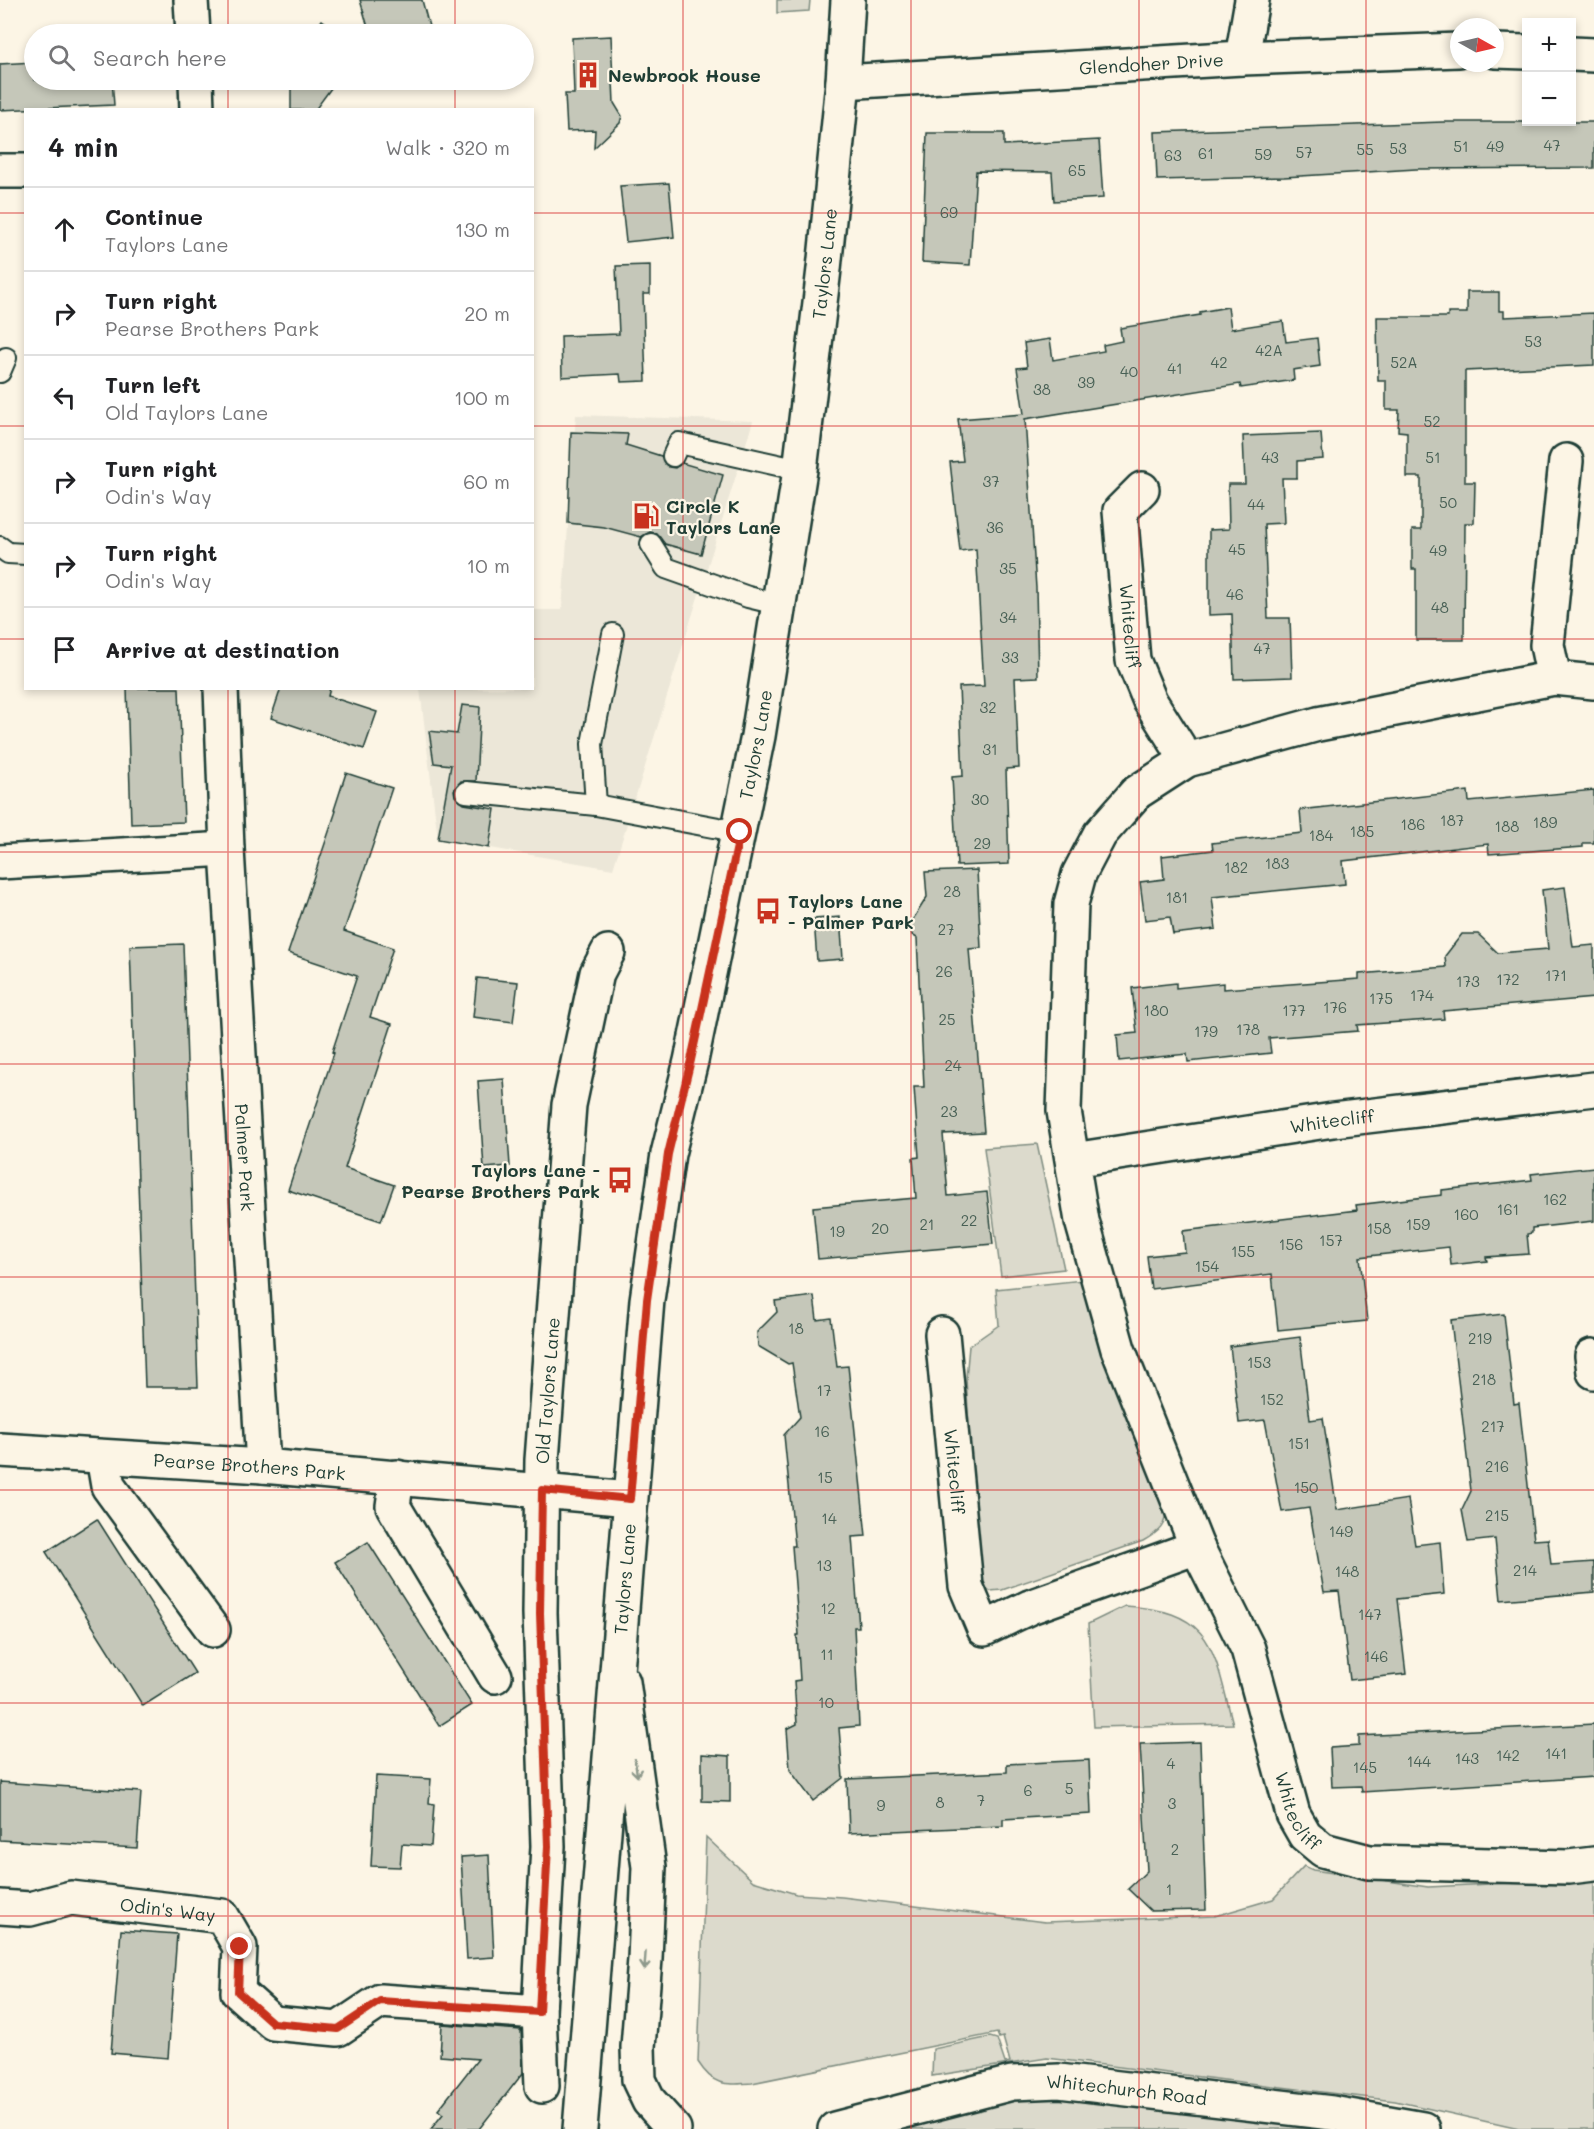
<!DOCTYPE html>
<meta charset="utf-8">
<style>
:root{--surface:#fff;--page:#f2f2f2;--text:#202124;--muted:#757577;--line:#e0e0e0}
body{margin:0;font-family:Mali,sans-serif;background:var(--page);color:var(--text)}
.controls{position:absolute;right:18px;top:18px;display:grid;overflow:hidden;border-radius:0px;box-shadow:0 3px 9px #0003}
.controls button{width:54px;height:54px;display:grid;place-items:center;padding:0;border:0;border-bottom:2px solid var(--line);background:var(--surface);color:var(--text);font:30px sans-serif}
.compass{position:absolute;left:1450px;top:18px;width:54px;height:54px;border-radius:50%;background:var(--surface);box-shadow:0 3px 9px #0003;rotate:98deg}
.stop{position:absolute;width:18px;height:18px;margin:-14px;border:4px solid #c8321e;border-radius:50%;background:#fff}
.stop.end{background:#c8321e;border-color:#fff;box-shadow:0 2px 6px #0008}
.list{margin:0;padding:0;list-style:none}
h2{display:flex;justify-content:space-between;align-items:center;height:78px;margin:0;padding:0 24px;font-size:26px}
h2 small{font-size:20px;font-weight:400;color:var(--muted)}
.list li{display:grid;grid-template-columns:39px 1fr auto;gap:18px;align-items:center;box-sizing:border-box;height:84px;padding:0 24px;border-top:2px solid var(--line)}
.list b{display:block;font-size:22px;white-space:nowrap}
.list p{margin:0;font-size:20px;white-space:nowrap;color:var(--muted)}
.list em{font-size:20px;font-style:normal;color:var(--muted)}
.icon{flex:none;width:33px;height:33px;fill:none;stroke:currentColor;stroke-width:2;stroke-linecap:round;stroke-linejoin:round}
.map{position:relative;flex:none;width:1594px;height:2129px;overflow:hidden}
.search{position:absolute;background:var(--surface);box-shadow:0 3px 9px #0003;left:24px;top:24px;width:510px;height:66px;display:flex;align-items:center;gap:15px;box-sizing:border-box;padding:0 21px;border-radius:33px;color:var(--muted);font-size:22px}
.panel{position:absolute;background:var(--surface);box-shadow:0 3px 9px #0003;left:24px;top:108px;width:510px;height:582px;border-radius:0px}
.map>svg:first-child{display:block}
</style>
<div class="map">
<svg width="1594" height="2129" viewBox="0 0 1594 2129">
<rect width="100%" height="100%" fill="#fcf5e5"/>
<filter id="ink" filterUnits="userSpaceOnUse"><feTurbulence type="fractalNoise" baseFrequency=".0167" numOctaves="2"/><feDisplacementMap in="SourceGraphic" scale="12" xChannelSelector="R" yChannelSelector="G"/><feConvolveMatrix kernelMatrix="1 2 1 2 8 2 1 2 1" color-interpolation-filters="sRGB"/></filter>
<g filter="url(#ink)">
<!-- built -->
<polygon fill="#ece7d8" points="576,415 753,421 613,869 438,839 420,689 532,688 533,610 562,610"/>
<!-- green -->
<g fill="#dcdacc" stroke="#7e8c80" stroke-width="1.5">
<polygon points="777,0 810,0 809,11 777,13"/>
<polygon points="1037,1144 1064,1269 1001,1276 984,1148"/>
<path d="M1083 1280 1166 1506C1167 1526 1159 1532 1143 1541L1002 1590 990 1591 979 1582 966 1379 969 1346 999 1325 996 1289Z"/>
<path d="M1125 1606C1215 1611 1213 1650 1233 1724L1094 1727 1088 1624Z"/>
<path d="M706 1837 753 1881 796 1894 842 1897 1045 1922 1215 1916 1273 1899 1304 1866 1313 1870 1428 1887 1594 1879V2129H1519L1395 2101 1047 2058 932 2076 933 2049 990 2037 997 2039 1005 2063 1010 2062 1003 2037 999 2038 997 2033 752 2083C725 2085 714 2087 698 2062Z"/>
<polygon points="1015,2095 1064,2095 1315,2129 886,2129"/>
</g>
<!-- building -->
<g fill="#c5c7b9" stroke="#1f3d34" stroke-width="1.5">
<polygon points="360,0 422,0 431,34 370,34"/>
<polygon points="322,20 342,34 312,34"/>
<polygon points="611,36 614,103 622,116 620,123 594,148 595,130 567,131 565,94 574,94 572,38"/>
<polygon points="34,62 34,80 112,80 114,105 0,110 0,64"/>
<polygon points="291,80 337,80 315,110 291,110"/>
<polygon points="1443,122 1594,122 1594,168 1416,169 1284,177 1157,180 1155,132"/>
<polygon points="927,133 1004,133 1004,145 1099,140 1103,198 1054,201 1052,172 976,171 970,265 922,262"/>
<polygon points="669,183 674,237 626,242 620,186"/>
<polygon points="650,265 650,294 643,294 646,381 621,382 620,374 562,377 561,336 619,334 616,266"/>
<polygon points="1467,292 1499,292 1499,311 1504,311 1504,317 1594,313 1594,365 1465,371 1465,482 1475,482 1474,523 1465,523 1464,640 1416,640 1416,569 1412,569 1412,530 1421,530 1421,477 1407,477 1407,432 1398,431 1399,410 1386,410 1386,381 1378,381 1377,317 1448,317 1448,313 1467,313"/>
<polygon points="1228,307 1231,329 1283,321 1286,342 1317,338 1320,366 1293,370 1294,380 1241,388 1240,384 1025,419 1036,588 1038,677 1015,678 1019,768 1006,769 1009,864 957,866 952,777 963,776 959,687 984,686 976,549 960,551 950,462 963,461 958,419 1024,414 1017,368 1027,367 1024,343 1050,339 1053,360 1104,351 1103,345 1122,341 1120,328 1200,315 1200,312"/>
<polygon points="571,432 628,434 626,445 661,456 669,467 675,468 682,463 723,475 701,554 665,544 656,533 650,532 641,537 604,527 568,523"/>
<polygon points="1321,433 1323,459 1297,461 1297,478 1282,478 1284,523 1264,524 1268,618 1290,618 1292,677 1234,679 1232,614 1209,615 1209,530 1229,529 1228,484 1245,484 1243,436"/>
<polygon points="127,688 179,688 184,822 131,824"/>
<polygon points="281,688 330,688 328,696 377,712 364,749 271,718"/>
<polygon points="462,705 480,707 476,781 461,781 454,790 455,796 464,804 495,809 489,848 438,839 451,765 434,763 429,731 457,734"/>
<polygon points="346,773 392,788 344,931 393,948 370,1017 392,1024 345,1168 394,1185 381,1221 288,1190 334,1053 332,1052 357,976 288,953 336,811 334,810"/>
<polygon points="1594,790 1594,843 1583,843 1583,847 1489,854 1488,844 1343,861 1345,884 1212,897 1216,929 1173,934 1170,917 1145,920 1140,882 1164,879 1162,856 1213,850 1212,843 1302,833 1300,810 1468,791 1469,802"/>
<polygon points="977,870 981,948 969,949 984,1132 943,1134 948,1196 987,1192 993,1244 818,1259 813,1207 916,1198 913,1158 919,1157 914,1087 924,1087 917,938 912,935 910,924 927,897 925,872"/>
<polygon points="1565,887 1573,947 1594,945 1594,998 1443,1011 1444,1019 1357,1025 1358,1031 1269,1038 1271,1053 1188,1062 1187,1054 1119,1061 1117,1035 1137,1033 1132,988 1176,983 1176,988 1223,983 1223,989 1359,979 1359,974 1446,967 1445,956 1462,934 1478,934 1498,953 1548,949 1542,890"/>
<polygon points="840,917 843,959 817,961 814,919"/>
<polygon points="183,944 198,1387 145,1387 130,946"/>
<polygon points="477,978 518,982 513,1022 473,1017"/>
<polygon points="504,1079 510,1166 484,1168 478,1081"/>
<polygon points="1594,1167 1594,1221 1532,1228 1532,1233 1527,1234 1529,1254 1486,1257 1487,1261 1451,1265 1449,1247 1360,1257 1367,1321 1278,1330 1272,1274 1151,1289 1147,1256 1185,1252 1183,1231 1357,1210 1356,1205 1442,1195 1442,1190 1532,1180 1531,1174"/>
<polygon points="814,1296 817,1320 831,1318 837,1367 848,1366 866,1536 852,1537 859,1627 854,1627 859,1726 839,1728 843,1778 813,1801 790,1770 787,1729 797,1724 794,1681 800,1680 797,1635 799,1635 792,1546 795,1546 784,1435 800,1417 792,1363 788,1364 758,1346 757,1332 777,1312 775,1301"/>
<polygon points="1504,1314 1514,1404 1519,1403 1534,1540 1548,1539 1551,1565 1594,1562 1594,1592 1501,1600 1495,1539 1468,1542 1462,1510 1471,1491 1451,1320"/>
<polygon points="1300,1337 1310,1420 1323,1418 1337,1510 1408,1499 1415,1545 1440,1542 1444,1594 1397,1599 1406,1674 1350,1680 1339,1591 1324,1592 1309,1508 1282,1512 1265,1420 1239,1423 1230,1346"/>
<polygon points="97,1519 195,1673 143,1706 46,1552"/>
<polygon points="368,1542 472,1705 439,1726 335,1562"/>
<polygon points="1594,1724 1594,1777 1362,1792 1361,1786 1332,1787 1330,1748 1359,1746 1359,1736"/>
<polygon points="1200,1742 1206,1910 1151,1911 1128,1889 1147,1871 1140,1744"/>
<polygon points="702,1754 730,1756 730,1802 702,1801"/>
<polygon points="1089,1760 1091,1814 1003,1819 1003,1826 849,1833 847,1779 1007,1772 1007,1764"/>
<polygon points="376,1776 431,1779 429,1803 434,1804 431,1846 402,1844 400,1867 371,1866"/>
<polygon points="0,1782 141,1792 137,1848 0,1840"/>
<polygon points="489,1855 494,1957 467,1959 461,1857"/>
<polygon points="121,1930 177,1934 168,2058 111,2053"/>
<polygon points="442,2024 521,2030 523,2073 479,2129 431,2129 443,2114 438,2110 478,2059 440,2056"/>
</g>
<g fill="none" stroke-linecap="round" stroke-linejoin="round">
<!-- service casing -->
<g stroke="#1f3d34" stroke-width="24">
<g id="service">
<polyline points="0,372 6,358"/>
<polyline points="673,456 679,443 800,470"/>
<polyline points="651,544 666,568 748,597 777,604"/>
<polyline points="0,547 8,553 26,554"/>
<polyline points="466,792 596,805 740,832"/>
<polyline points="596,805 592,744 613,634"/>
</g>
</g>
<!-- minor casing -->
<g stroke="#1f3d34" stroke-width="38">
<g id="minor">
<polyline points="191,0 193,34"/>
<polyline points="1495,51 1526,52"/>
<polyline points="1572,54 1594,55"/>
<polyline points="1242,58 1252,0"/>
<polyline points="196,80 197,110"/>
<path id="s1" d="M843 82 1242 58 1459 50"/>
<polyline points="0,171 26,171"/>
<path id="s2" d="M1142 489 1120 511 1133 660 1150 701 1187 760"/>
<polyline points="1554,678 1547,645 1566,461"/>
<path id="s3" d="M1594 682 1554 678 1318 724 1187 760 1136 793 1100 834 1079 874 1071 904 1064 1111 1082 1221 1118 1349 1197 1547 1248 1649 1293 1814 1305 1835 1323 1850 1369 1862 1569 1867 1594 1864"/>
<path id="s4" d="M221 688 227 849 263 1466"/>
<polyline points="0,862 227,849"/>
<path id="s5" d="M1073 1160 1333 1120 1594 1089"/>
<path id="s6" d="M942 1334 966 1586 984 1629 1030 1607 1197 1547"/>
<polyline points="1592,1356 1594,1372"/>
<path id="s7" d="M0 1450 263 1466 630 1499"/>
<polyline points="103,1457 108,1486 213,1630"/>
<polyline points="397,1477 393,1506 495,1676"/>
<path id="s8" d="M0 1907 30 1909 71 1898 222 1916 240 1947 238 1992 273 2023 338 2029 380 2001 539 2012"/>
<path id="s9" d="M542 2086 539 2012 548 1846 540 1613 542 1460 569 1105 597 973 608 952"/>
</g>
</g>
<!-- tertiary casing -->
<g stroke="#1f3d34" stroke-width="38">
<g id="tertiary">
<polyline points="623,1682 649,1867 645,1959 638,2047 639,2080 649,2101 674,2129"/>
<path id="s10" d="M835 2129 1012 2083 1059 2081 1332 2113 1423 2129"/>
</g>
</g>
<!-- secondary casing -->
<g stroke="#1f3d34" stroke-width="38">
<g id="secondary">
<path id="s11" d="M580 2129 647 1300 668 1154 691 1061 758 736 800 470 824 269 843 82 848 0"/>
</g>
</g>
<!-- service -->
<use href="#service" stroke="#fcf5e5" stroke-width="20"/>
<!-- minor -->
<use href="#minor" stroke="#fcf5e5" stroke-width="33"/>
<!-- tertiary -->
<use href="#tertiary" stroke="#fcf5e5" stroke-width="33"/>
<!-- secondary -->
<use href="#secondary" stroke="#fcf5e5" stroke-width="33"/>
</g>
<!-- one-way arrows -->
<defs><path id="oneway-shaft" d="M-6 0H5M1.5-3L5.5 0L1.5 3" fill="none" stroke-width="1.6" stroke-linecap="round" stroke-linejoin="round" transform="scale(1.5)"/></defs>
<g stroke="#8e998c">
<use href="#oneway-shaft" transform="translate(636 1768) rotate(81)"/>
<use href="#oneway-shaft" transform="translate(645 1961) rotate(94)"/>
</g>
</g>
<g fill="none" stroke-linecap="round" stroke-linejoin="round" filter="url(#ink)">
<!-- route -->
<polyline stroke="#c8321e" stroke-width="8" points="240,1947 238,1992 273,2023 338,2029 380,2001 539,2012 548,1846 540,1613 542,1490 630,1499 647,1300 668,1154 691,1060 740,832"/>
</g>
<!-- grid -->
<path fill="none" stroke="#d62828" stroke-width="1.5" stroke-opacity="0.55" d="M228 0V34M455 0V34M683 0V2129M911 0V2129M1139 0V2129M1366 0V2129M228 80V110M455 80V110M0 213H26M532 213H1594M0 426H26M532 426H1594M0 639H26M532 639H1594M228 688V2129M455 688V2129M0 852H1594M0 1064H1594M0 1277H1594M0 1490H1594M0 1703H1594M0 1916H1594"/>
<!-- icons -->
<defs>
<g id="building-bare" transform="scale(2.07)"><path d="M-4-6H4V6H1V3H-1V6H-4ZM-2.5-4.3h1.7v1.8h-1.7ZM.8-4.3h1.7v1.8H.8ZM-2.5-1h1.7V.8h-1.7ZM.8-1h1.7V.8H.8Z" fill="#c8321e" stroke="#fcf5e5" stroke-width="2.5" paint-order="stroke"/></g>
<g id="fuel-bare" transform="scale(2.07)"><path d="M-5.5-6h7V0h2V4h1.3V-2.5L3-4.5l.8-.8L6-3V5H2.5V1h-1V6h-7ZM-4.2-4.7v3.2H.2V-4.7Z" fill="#c8321e" stroke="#fcf5e5" stroke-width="2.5" paint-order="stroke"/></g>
<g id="bus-bare" transform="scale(2.07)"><path d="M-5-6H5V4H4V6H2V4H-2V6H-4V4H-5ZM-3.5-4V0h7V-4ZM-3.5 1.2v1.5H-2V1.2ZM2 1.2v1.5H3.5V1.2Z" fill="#c8321e" stroke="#fcf5e5" stroke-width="2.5" paint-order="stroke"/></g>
</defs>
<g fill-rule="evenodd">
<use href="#building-bare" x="588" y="75"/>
<use href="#fuel-bare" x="646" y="516"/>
<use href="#bus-bare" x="768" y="911"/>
<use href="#bus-bare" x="620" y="1180"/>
</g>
<g text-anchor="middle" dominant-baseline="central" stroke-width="4.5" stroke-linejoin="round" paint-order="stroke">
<!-- number labels -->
<g font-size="15" fill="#486055">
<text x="1552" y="145">47</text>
<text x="1461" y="146">51</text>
<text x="1495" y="146">49</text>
<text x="1398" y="148">53</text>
<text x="1365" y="149">55</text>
<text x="1304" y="152">57</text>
<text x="1206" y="153">61</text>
<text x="1263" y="154">59</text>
<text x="1173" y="155">63</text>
<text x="1077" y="170">65</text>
<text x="949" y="212">69</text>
<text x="1533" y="341">53</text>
<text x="1269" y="350">42A</text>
<text x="1219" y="362">42</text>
<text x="1404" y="362">52A</text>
<text x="1175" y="368">41</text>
<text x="1129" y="371">40</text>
<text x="1086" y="382">39</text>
<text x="1042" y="389">38</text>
<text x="1432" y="421">52</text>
<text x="1270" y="457">43</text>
<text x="1433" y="457">51</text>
<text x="991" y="481">37</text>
<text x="1448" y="502">50</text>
<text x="1256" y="504">44</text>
<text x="995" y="527">36</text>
<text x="1237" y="549">45</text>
<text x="1438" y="550">49</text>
<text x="1008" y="568">35</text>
<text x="1235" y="594">46</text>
<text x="1440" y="607">48</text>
<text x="1008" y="617">34</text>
<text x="1262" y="648">47</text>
<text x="1010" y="657">33</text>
<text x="988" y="707">32</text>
<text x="990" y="749">31</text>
<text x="980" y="799">30</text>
<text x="1452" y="820">187</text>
<text x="1545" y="822">189</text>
<text x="1413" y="824">186</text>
<text x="1507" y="826">188</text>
<text x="1362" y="831">185</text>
<text x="1321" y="835">184</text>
<text x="982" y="843">29</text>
<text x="1277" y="863">183</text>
<text x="1236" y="867">182</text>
<text x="952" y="891">28</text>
<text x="1177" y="897">181</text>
<text x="946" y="929">27</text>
<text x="944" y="971">26</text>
<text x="1556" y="975">171</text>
<text x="1508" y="979">172</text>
<text x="1468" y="981">173</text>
<text x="1422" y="995">174</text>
<text x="1381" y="998">175</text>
<text x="1335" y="1007">176</text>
<text x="1156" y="1010">180</text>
<text x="1294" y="1010">177</text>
<text x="947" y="1019">25</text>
<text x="1248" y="1029">178</text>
<text x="1206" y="1031">179</text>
<text x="953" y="1065">24</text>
<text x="949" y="1111">23</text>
<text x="1555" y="1199">162</text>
<text x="1508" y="1209">161</text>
<text x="1466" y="1214">160</text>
<text x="969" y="1220">22</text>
<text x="927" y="1224">21</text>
<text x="1418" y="1224">159</text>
<text x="880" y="1228">20</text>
<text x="1379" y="1228">158</text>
<text x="837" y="1231">19</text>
<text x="1331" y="1240">157</text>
<text x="1291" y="1244">156</text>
<text x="1243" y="1251">155</text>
<text x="1207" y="1266">154</text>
<text x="796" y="1328">18</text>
<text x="1480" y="1338">219</text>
<text x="1259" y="1362">153</text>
<text x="1484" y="1379">218</text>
<text x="824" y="1390">17</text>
<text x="1272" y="1399">152</text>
<text x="1493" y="1426">217</text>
<text x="822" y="1431">16</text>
<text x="1299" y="1443">151</text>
<text x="1497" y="1466">216</text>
<text x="825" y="1477">15</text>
<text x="1306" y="1487">150</text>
<text x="1497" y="1515">215</text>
<text x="829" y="1518">14</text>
<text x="1341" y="1531">149</text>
<text x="824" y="1565">13</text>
<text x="1525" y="1570">214</text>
<text x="1347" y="1571">148</text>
<text x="828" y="1608">12</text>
<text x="1370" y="1614">147</text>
<text x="827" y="1654">11</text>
<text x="1376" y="1656">146</text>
<text x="826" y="1702">10</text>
<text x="1556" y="1753">141</text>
<text x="1508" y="1755">142</text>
<text x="1467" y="1758">143</text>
<text x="1419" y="1761">144</text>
<text x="1171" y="1763">4</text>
<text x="1365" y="1767">145</text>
<text x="1069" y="1788">5</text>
<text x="1028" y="1790">6</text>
<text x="981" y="1800">7</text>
<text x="940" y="1802">8</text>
<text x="1172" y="1803">3</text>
<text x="881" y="1805">9</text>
<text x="1175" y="1849">2</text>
<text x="1169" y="1889">1</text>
</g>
<!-- street labels -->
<g font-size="18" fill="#1f3d34" stroke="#fcf5e5">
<text stroke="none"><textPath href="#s1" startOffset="309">Glendoher Drive</textPath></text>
<text stroke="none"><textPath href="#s11" startOffset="1884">Taylors Lane</textPath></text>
<text stroke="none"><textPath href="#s2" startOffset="147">Whitecliff</textPath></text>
<text stroke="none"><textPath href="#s11" startOffset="1398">Taylors Lane</textPath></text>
<text stroke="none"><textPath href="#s5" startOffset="262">Whitecliff</textPath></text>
<text stroke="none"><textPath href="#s4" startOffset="470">Palmer Park</textPath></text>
<text stroke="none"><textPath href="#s9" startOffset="696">Old Taylors Lane</textPath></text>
<text stroke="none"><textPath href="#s7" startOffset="250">Pearse Brothers Park</textPath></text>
<text stroke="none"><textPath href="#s6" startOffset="138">Whitecliff</textPath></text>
<text stroke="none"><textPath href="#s11" startOffset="552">Taylors Lane</textPath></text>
<text stroke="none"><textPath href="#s3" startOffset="1557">Whitecliff</textPath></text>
<text stroke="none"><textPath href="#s8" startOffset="170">Odin's Way</textPath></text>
<text stroke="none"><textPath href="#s10" startOffset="298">Whitechurch Road</textPath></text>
</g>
<!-- poi labels -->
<g font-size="18" font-weight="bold" fill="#1f3d34" stroke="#fcf5e5" text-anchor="start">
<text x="608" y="75">Newbrook House</text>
<text x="666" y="506">Circle K<tspan x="666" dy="21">Taylors Lane</tspan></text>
<text x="788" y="901">Taylors Lane<tspan x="788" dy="21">- Palmer Park</tspan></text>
<text x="600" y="1170" text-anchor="end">Taylors Lane -<tspan x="600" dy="21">Pearse Brothers Park</tspan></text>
</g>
</g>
</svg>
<div class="controls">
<button>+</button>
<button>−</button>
</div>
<svg class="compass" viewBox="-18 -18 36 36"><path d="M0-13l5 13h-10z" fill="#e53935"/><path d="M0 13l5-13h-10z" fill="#757577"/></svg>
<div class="stop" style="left:740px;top:832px"></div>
<div class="stop end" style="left:240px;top:1947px"></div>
<div class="search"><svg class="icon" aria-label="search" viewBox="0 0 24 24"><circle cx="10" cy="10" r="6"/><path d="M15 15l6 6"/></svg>Search here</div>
<section class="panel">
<h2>4 min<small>Walk · 320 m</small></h2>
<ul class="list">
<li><svg class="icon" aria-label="ahead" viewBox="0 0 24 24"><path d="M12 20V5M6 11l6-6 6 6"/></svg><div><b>Continue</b><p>Taylors Lane</p></div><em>130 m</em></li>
<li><svg class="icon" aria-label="right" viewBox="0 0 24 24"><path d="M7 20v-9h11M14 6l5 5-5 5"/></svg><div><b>Turn right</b><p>Pearse Brothers Park</p></div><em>20 m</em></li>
<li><svg class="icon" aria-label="left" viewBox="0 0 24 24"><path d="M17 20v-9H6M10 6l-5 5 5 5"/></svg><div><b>Turn left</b><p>Old Taylors Lane</p></div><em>100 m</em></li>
<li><svg class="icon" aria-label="right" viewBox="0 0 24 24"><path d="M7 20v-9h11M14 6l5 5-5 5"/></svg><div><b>Turn right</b><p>Odin's Way</p></div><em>60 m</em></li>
<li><svg class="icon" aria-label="right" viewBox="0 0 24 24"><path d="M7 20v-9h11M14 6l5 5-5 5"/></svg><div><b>Turn right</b><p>Odin's Way</p></div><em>10 m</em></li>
<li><svg class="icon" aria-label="arrive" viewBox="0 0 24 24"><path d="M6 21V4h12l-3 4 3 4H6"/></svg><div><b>Arrive at destination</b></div></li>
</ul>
</section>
</div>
